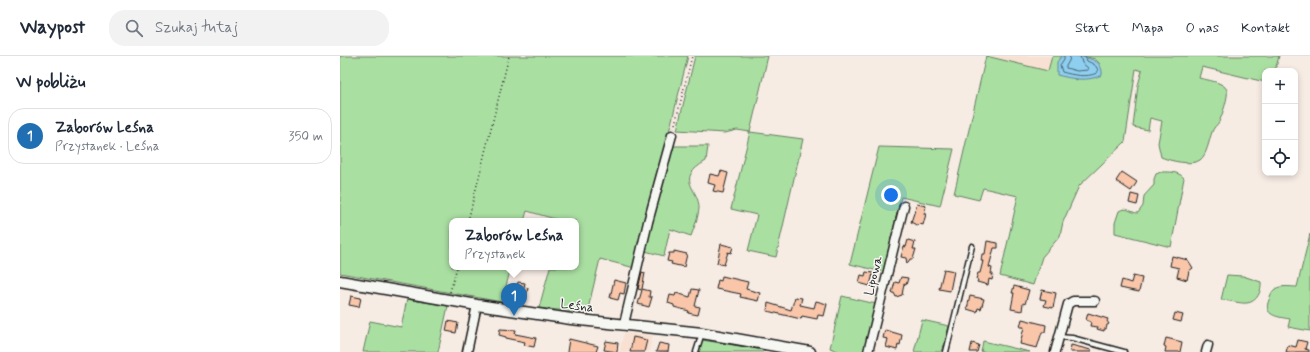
<!DOCTYPE html>
<html lang="pl">
<meta charset="utf-8">
<style>
:root{--surface:#fff;--page:#f2f2f3;--text:#1f2937;--muted:#747a83;--line:#e0e1e3;--accent:#1f6fb2}
body{margin:0;font-family:Mynerve,sans-serif;background:var(--page);color:var(--text)}
.controls{position:absolute;right:12px;top:12px;display:grid;overflow:hidden;border-radius:8px;box-shadow:0 2px 6px #0003}
.controls button{width:36px;height:36px;display:grid;place-items:center;padding:0;border:0;border-bottom:1px solid var(--line);background:var(--surface);color:var(--text);font:20px sans-serif}
.you{position:absolute;left:551px;top:139px;width:14px;height:14px;margin:-10px;border:3px solid #fff;border-radius:50%;background:#1a73e8;box-shadow:0 0 0 6px #1a73e833}
.badge{display:grid;place-items:center;width:26px;height:26px;border-radius:50%;background:var(--accent);color:#fff;font-size:13px;font-weight:700}
.pin{position:absolute;translate:-50% -33px;filter:drop-shadow(0 1px 2px #0008)}
.pin::after{content:'';position:absolute;top:21px;width:14px;height:12px;background:inherit;clip-path:polygon(0 0,100% 0,50% 100%)}
.popup{position:absolute;left:109px;top:162px;width:130px;height:52px;box-sizing:border-box;display:grid;place-content:center;border-radius:8px;background:var(--surface);filter:drop-shadow(0 1px 3px #0005);font-size:13px;white-space:nowrap;color:var(--muted)}
.popup b{font-size:15px;color:var(--text)}
.popup::after{content:'';position:absolute;left:50%;top:100%;margin-left:-8px;border:8px solid transparent;border-top-color:var(--surface)}
.list{margin:0;padding:0;list-style:none}
h2{display:flex;justify-content:space-between;align-items:center;height:52px;margin:0;padding:0 16px;font-size:17px}
h2 small{font-size:13px;font-weight:400;color:var(--muted)}
.list li{display:grid;grid-template-columns:26px 1fr auto;gap:12px;align-items:center;box-sizing:border-box;height:56px;margin:0 8px 8px;padding:0 8px;border:1px solid var(--line);border-radius:16px}
.list b{display:block;font-size:15px;white-space:nowrap}
.list p{margin:0;font-size:13px;white-space:nowrap;color:var(--muted)}
.list em{font-size:13px;font-style:normal;color:var(--muted)}
.icon{flex:none;width:22px;height:22px;fill:none;stroke:currentColor;stroke-width:2;stroke-linecap:round;stroke-linejoin:round}
.map{position:relative;flex:none;width:970px;height:296px;overflow:hidden}
header{display:flex;align-items:center;gap:24px;box-sizing:border-box;height:56px;padding:0 20px;background:var(--surface);border-bottom:1px solid var(--line)}
header strong{font-size:19px}
nav{display:flex;gap:22px;margin-inline-start:auto;font-size:14px}
.search{width:280px;height:36px;background:var(--page);display:flex;align-items:center;gap:10px;box-sizing:border-box;padding:0 14px;border-radius:16px;color:var(--muted);font-size:15px}
main{display:flex}
aside{flex:1;background:var(--surface)}
.map>svg:first-child{display:block}
</style>
<header>
<strong>Waypost</strong>
<div class="search"><svg class="icon" aria-label="search" viewBox="0 0 24 24"><circle cx="10" cy="10" r="6"/><path d="M15 15l6 6"/></svg>Szukaj tutaj</div>
<nav><a>Start</a><a>Mapa</a><a>O nas</a><a>Kontakt</a></nav>
</header>
<main>
<aside>
<h2>W pobliżu<small></small></h2>
<ul class="list">
<li><span class="badge">1</span><div><b>Zaborów Leśna</b><p>Przystanek · Leśna</p></div><em>350 m</em></li>
</ul>
</aside>
<div class="map">
<svg width="970" height="296" viewBox="0 0 970 296">
<rect width="100%" height="100%" fill="#f7ece4"/>
<filter id="ink" filterUnits="userSpaceOnUse"><feTurbulence type="fractalNoise" baseFrequency=".025" numOctaves="2"/><feDisplacementMap in="SourceGraphic" scale="8" xChannelSelector="R" yChannelSelector="G"/><feConvolveMatrix kernelMatrix="1 2 1 2 8 2 1 2 1" color-interpolation-filters="sRGB"/></filter>
<g filter="url(#ink)">
<!-- built -->
<g fill="#f8e1d3">
<polygon points="648,0 712,0 708,15"/>
<polygon points="284,277 313,279 309,296 279,296"/>
</g>
<!-- green -->
<g fill="#aadfa2" stroke="#637e5f">
<polygon points="0,0 348,0 295,212 260,203 247,257 199,252 210,211 236,211 236,165 222,165 187,155 184,165 112,165 112,211 171,211 162,246 0,217"/>
<polygon points="355,0 428,0 410,76 463,83 436,201 408,195 417,159 391,153 410,76 397,74 385,77 337,74"/>
<path d="M646 0 708 15 712 0H722L721 1 736 24 761 9 755 3 742 0H939L935 15H925V26L862 11 859 22C867 24 884 26 887 34 889 39 882 60 879 66 877 69 873 72 872 76 869 84 867 99 860 104 852 110 830 105 821 101L818 87 822 65 810 62 808 74 793 71 798 29 802 15 796 13 785 86 739 130 723 166 720 180 702 201 693 229 660 220 678 140 643 132 639 144 614 138Z"/>
<path d="M332 90H368L366 105C333 124 360 132 359 153 358 162 354 172 351 180L330 173 324 200 305 195Z"/>
<polygon points="539,91 614,93 600,150 561,141 543,216 510,208"/>
<path d="M821 116C829 116 838 115 844 122L831 191 775 177V167L779 155C787 150 791 157 798 157L803 150 804 140 814 129V123L816 118Z"/>
<path d="M970 178V275L948 271 950 263C939 261 922 260 929 244 930 240 932 235 935 233 941 229 951 231 957 231Z"/>
<path d="M887 219 903 220 921 226C922 235 917 246 907 247 902 248 887 244 881 244Z"/>
<polygon points="502,240 536,248 524,296 500,296 490,292"/>
<polygon points="67,243 108,250 98,296 23,296 30,265 61,271"/>
<polygon points="582,264 609,270 602,296 574,296"/>
<polygon points="362,284 425,294 423,296 359,296"/>
<polygon points="643,285 690,296 641,296"/>
</g>
<!-- water -->
<path fill="#8eceef" stroke="#60879b" d="M722 0C737 0 764 0 762 19 747 26 733 23 717 19V6Z"/>
<g fill="none" stroke-linecap="round" stroke-linejoin="round">
<!-- shore -->
<g stroke="#4a6370" stroke-width="1">
<path d="M724 0V3L720 9 722 16C733 19 746 22 757 17L758 15C756 8 753 8 747 5L745 0"/>
<polyline points="730,0 729,5 726,10 726,12 737,15 748,14 748,12 742,7 740,0"/>
</g>
</g>
<!-- building -->
<g fill="#f9c6aa" stroke="#1c1c1c">
<polygon points="381,115 388,117 383,137 373,135 375,129 368,127 370,118 379,120"/>
<polygon points="782,116 797,126 791,135 776,125"/>
<polygon points="791,138 799,140 797,149 789,147"/>
<polygon points="577,148 586,150 584,158 586,158 583,169 580,168 578,170 571,166"/>
<polygon points="568,184 575,186 573,193 576,193 573,203 570,203 567,208 566,202 561,201 564,190 566,191"/>
<polygon points="647,185 658,187 658,192 654,192 649,211 652,212 651,218 653,218 652,224 649,223 648,229 637,226 638,224 636,223 638,217 640,217 643,205 641,205 642,198 645,198"/>
<polygon points="381,188 393,191 391,197 388,196 384,209 377,207"/>
<polygon points="334,195 347,198 344,211 331,208 332,206 327,205 329,197 334,197"/>
<polygon points="832,200 848,204 853,212 849,215 847,224 837,221 839,212 830,210"/>
<polygon points="604,213 614,215 610,235 599,233"/>
<polygon points="302,216 305,217 302,233 310,235 309,241 312,241 309,251 298,248 302,234 298,233"/>
<polygon points="526,216 533,217 530,230 519,227 521,219 525,220"/>
<polygon points="382,220 408,226 406,233 420,237 418,245 400,241 401,238 376,233 378,224 381,225"/>
<polygon points="793,220 802,222 799,236 780,232 782,224 791,227"/>
<polygon points="561,221 568,222 566,229 564,228 562,239 556,241 554,237 552,237 555,226 559,227"/>
<polygon points="274,224 286,227 284,238 280,237 278,244 270,242"/>
<polygon points="178,226 185,227 184,231 188,232 186,241 175,238"/>
<polygon points="674,230 689,234 685,248 683,247 682,255 671,253 674,237 672,237"/>
<polygon points="352,233 359,234 355,250 360,251 358,259 348,257 349,255 334,251 334,249 328,247 330,239 335,240 336,237 350,241"/>
<polygon points="702,234 716,237 713,252 704,250 706,244 700,243"/>
<polygon points="11,240 21,242 19,251 9,249"/>
<polygon points="630,240 644,243 641,253 638,252 637,256 627,253"/>
<polygon points="455,241 462,242 460,249 474,252 476,245 487,248 484,260 478,259 477,263 462,260 461,263 427,255 428,247 451,254"/>
<polygon points="748,257 768,263 767,265 769,268 767,269 766,273 764,273 764,275 757,273 758,271 750,270 751,266 746,264"/>
<polygon points="835,257 843,259 841,266 833,264"/>
<polygon points="682,263 706,269 705,276 702,276 697,292 680,288 684,271 680,271"/>
<polygon points="108,265 118,267 116,277 106,275"/>
<polygon points="160,273 176,274 175,278 196,282 194,291 184,289 185,286 166,282 166,281 159,279"/>
<polygon points="545,274 562,279 560,289 558,288 557,294 546,291 548,283 543,282"/>
<polygon points="293,281 307,284 304,296 290,296"/>
<polygon points="826,282 842,286 840,296 825,296 826,291 824,290"/>
<polygon points="229,283 258,290 256,296 227,296"/>
<polygon points="958,284 967,286 965,293 969,294 969,296 946,296 948,289 956,291"/>
<polygon points="266,285 278,287 277,296 264,294"/>
<polygon points="319,287 329,289 328,296 316,296"/>
<polygon points="632,287 639,289 637,296 630,296"/>
<polygon points="731,289 751,294 751,296 730,296"/>
</g>
<g fill="none" stroke-linecap="round" stroke-linejoin="round">
<!-- service casing -->
<g stroke="#1c1c1c" stroke-width="7">
<g id="service">
<polyline points="719,281 732,282 784,296"/>
<polyline points="356,296 362,277"/>
<polyline points="606,296 632,190"/>
</g>
</g>
<!-- minor casing -->
<g stroke="#1c1c1c" stroke-width="11">
<g id="minor">
<polyline points="284,268 308,166 332,79"/>
<polyline points="127,296 137,249"/>
<polyline points="528,296 564,150"/>
<polyline points="715,296 728,248 733,245 755,245"/>
<polyline points="866,296 868,289"/>
</g>
</g>
<!-- tertiary casing -->
<g stroke="#1c1c1c" stroke-width="13">
<polyline id="tertiary" points="0,225 137,249 231,263 362,277 470,296"/>
</g>
<!-- path -->
<g stroke="#1c1c1c" stroke-width="1.5" stroke-dasharray="1 3" stroke-linecap="butt">
<polyline points="334,72 352,0"/>
<polyline points="128,165 169,0"/>
<polyline points="110,236 117,211"/>
</g>
<!-- service -->
<use href="#service" stroke="#f6f6f2" stroke-width="4"/>
<!-- minor -->
<use href="#minor" stroke="#f6f6f2" stroke-width="8"/>
<!-- tertiary -->
<use href="#tertiary" stroke="#f6f6f2" stroke-width="10"/>
</g>
</g>
<g text-anchor="middle" dominant-baseline="central" stroke-width="3" stroke-linejoin="round" paint-order="stroke">
<!-- street labels -->
<g font-size="13" fill="#1c1c1c" stroke="#f6f6f2">
<text transform="translate(534 220) rotate(-76)">Lipowa</text>
<text transform="translate(237 250) rotate(7)">Leśna</text>
</g>
</g>
</svg>
<div class="controls">
<button>+</button>
<button>−</button>
<button><svg class="icon" aria-label="locate" viewBox="0 0 24 24"><circle cx="12" cy="12" r="6"/><path d="M12 2v4M12 18v4M2 12h4M18 12h4"/></svg></button>
</div>
<div class="you"></div>
<div class="pin badge" style="left:174px;top:260px">1</div>
<div class="popup"><b>Zaborów Leśna</b>Przystanek</div>
</div>
</main>
